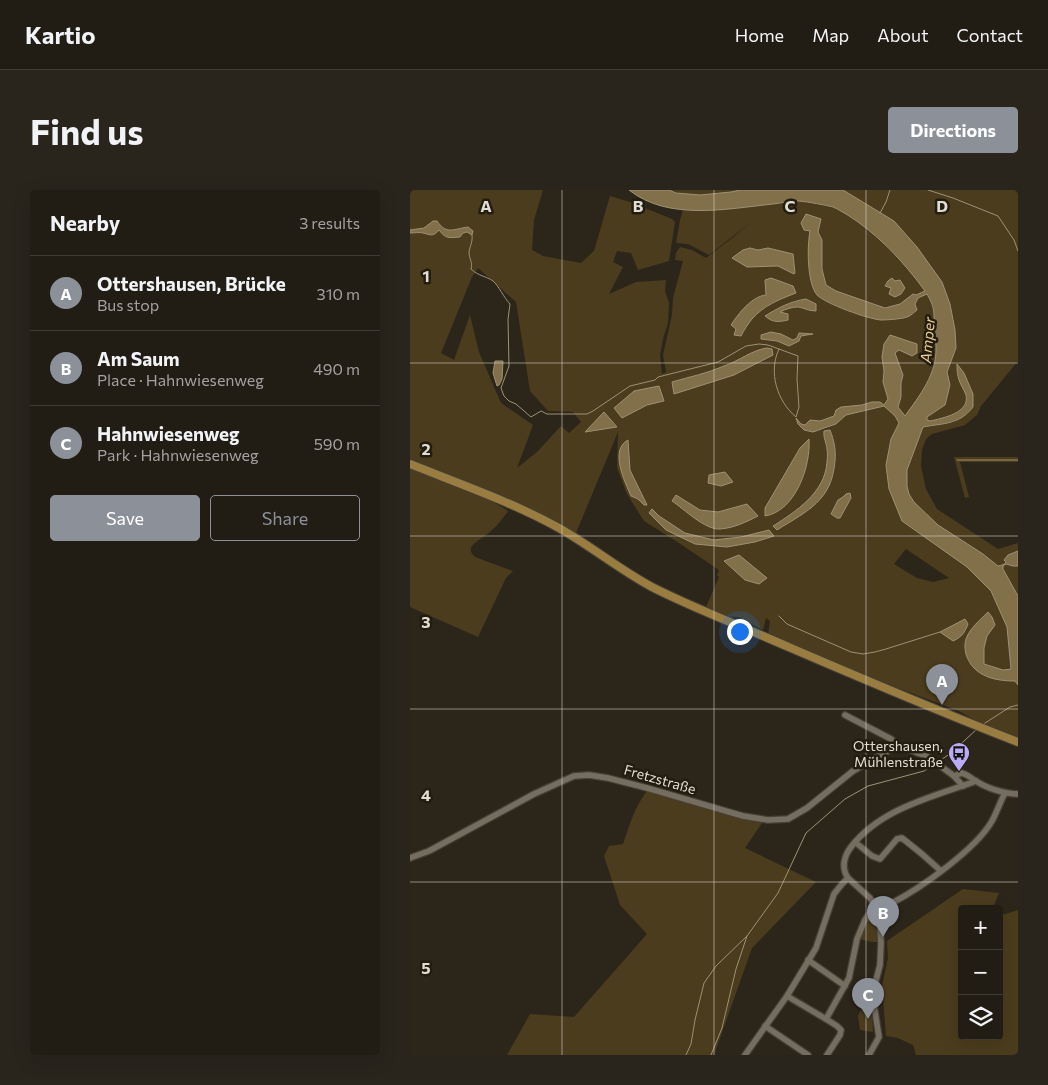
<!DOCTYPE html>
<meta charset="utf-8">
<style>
:root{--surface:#211c14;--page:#29251d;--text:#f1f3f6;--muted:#a2a1a0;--line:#3e3a34;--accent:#8c9099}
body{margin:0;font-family:Commissioner,sans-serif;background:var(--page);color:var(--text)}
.controls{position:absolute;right:15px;bottom:15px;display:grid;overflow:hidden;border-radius:5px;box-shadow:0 5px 20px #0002}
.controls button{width:45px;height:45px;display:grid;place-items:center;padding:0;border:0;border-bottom:1px solid var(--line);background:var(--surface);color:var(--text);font:25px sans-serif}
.you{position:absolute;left:329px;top:441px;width:18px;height:18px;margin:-12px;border:4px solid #fff;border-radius:50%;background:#1a73e8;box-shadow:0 0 0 8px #1a73e833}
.badge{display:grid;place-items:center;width:32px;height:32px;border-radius:50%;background:var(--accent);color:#fff;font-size:16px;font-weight:700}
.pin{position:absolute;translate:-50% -41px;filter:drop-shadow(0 1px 2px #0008)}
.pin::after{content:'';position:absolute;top:26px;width:18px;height:15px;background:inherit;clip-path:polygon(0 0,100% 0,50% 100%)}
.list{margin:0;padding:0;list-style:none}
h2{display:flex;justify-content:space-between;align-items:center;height:65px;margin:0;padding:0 20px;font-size:21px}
h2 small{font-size:16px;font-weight:400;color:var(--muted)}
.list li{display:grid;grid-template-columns:32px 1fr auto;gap:15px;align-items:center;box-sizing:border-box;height:75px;padding:0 20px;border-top:1px solid var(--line)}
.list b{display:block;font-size:19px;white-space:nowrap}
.list p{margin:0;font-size:16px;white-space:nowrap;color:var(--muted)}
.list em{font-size:16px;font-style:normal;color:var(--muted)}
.actions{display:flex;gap:10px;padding:15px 20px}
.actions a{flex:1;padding:11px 0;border:1px solid var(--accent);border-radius:5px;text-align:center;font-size:18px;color:var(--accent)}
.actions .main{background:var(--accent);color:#fff}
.icon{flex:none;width:28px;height:28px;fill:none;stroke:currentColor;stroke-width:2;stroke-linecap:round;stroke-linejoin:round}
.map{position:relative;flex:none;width:608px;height:865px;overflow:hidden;border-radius:5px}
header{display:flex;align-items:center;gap:30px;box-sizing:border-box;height:70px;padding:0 25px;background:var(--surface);border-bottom:1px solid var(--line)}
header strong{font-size:24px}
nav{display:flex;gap:28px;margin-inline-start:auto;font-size:18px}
.intro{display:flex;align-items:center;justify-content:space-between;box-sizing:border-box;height:120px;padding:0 30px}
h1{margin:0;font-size:35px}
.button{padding:12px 22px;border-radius:5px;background:var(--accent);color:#fff;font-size:18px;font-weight:700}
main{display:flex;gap:30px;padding:0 30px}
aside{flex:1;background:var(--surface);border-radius:5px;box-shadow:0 5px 20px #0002}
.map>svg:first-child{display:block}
</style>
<header>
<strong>Kartio</strong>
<nav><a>Home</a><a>Map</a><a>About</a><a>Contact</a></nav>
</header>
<div class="intro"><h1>Find us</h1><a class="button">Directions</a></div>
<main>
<aside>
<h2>Nearby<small>3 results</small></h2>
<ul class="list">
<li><span class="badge">A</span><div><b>Ottershausen, Brücke</b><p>Bus stop</p></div><em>310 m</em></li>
<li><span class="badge">B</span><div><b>Am Saum</b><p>Place · Hahnwiesenweg</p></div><em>490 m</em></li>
<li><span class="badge">C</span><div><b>Hahnwiesenweg</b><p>Park · Hahnwiesenweg</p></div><em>590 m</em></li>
</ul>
<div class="actions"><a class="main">Save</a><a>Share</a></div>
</aside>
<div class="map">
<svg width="608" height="865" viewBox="0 0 608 865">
<rect width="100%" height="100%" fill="#2c261a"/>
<!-- green -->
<g fill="#4b3c1d" fill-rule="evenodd">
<path d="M0 0H133L124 30 122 60 133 66 171 73 184 61 200 6 220 12 262 29 265 32 259 71 228 80 221 63 207 61 203 72 213 77 199 104 226 92 256 90 255 101 259 113 258 133 253 149 250 165 252 184 256 182 253 165 262 125 263 108 273 71 265 70 266 63 270 57 282 60 296 68 321 49 340 33 299 65 278 54 266 53 270 30 273 20 291 21 390 11 425 18 451 33 474 54 500 81 515 101 506 105 503 104 490 114 475 118 426 101 416 95 412 79V50L396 24 391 33 400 41 419 113 443 123 470 130 505 114 508 108 517 104C524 118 524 122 524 137 524 144 526 150 526 157 526 184 510 205 495 227L488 217 491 207V193L493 185 485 163 489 160 502 166 507 163V154L492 150 472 167 474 181 473 192 478 209 474 215 485 226 489 233 481 249 492 331 557 377 581 401 597 437 601 479 593 480 574 474V458L577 445 555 462 592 491H605L608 495V550L568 532 549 521 446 482 358 445 360 431 356 428 353 440 328 427 314 426 296 417 309 387 307 385 309 380 272 355 234 331 217 304 207 278 208 242 166 343 161 342 77 308 98 321C93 328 88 335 82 340 77 345 66 351 62 356 59 361 62 364 65 367L103 381 96 388 68 447 0 417V43C4 43 9 42 13 43 21 45 23 47 29 40L30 41 53 43 63 41C48 40 37 44 27 31L14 38 0 40ZM340 58 348 60 358 58 384 84 368 76 337 77ZM68 78 106 112 120 201 138 221 163 222 171 232 159 243 151 236 127 262 107 278 123 235 91 213 69 162 60 125 44 170 31 163 62 87ZM386 103C370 109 353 117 342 129 338 134 334 140 331 146L326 139 321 136C327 126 339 111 349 106 354 104 379 104 386 103ZM396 109 406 114V121C399 121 394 118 388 118 381 117 375 120 370 122L369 118 386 110ZM361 142 371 144 383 150 387 148 389 143 400 145 390 146 379 156 367 151 351 149ZM329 170 264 204 262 192 313 177ZM224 201 254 211 237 215 212 228 204 218ZM462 212 470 217 436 225 426 234 415 239 403 242 394 240 387 229 391 234 395 235 400 230 410 231ZM414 246 424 284 398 320 363 335C399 312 427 294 414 246ZM390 258 355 326V318ZM220 280 236 314 234 315 228 309 221 306ZM266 305 290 320 308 322 337 314 294 334ZM433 307 427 328 421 324 428 310ZM242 319 249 326 275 343 304 350 331 347 317 357 256 340ZM496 359 539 388 523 392 507 388 484 374Z"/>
<path d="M259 0H330C308 6 280 8 259 0Z"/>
<path d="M433 0H608V171L571 216 567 225 555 235 522 244 516 249 512 260 511 276 516 299 527 319 588 359 608 353V361L598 365C596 371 595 375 588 376L573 364 528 335 504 312 499 304 497 296V280L513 237 545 232 563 217 554 183 548 175C547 179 547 183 548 187 550 193 555 199 556 206 559 223 532 228 520 231L517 230V227L535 215 540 195 537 182 546 158 545 140 540 114 532 92 507 57 484 31Z"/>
<polygon points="544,267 608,267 608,272 550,272 559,307 555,308"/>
<polygon points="596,374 603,376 608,376 608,406 593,379 593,376"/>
<path d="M237 601 352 633 335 658 406 692 342 758 304 865H97L120 824 164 827 237 744 210 715 194 666 199 656 213 654C220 634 224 618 237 601Z"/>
<polygon points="553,699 589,703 585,713 579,719 552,719 552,846 589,846 589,726 608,720 608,865 506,865 503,855 488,848 476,846 472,796 478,768 477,751"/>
<polygon points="464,716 467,719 469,752 462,752 448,749"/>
<polygon points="458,803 459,813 461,815 463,842 450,840 448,826"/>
</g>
<!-- water -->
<g fill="#82704b" stroke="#9e9174">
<path d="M219 0H259L266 3 290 5 321 2 330 0H433L484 31 507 57 532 92 540 114 545 140 546 158 537 182 540 195 535 215 517 227V230L520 231C533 228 560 223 556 205 554 199 549 193 548 186 547 183 547 178 547 174L554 183 563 204V217C549 235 534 233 513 237L497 280V296L499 304 504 312 528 335 573 364 588 376C592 375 594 375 596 372L594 370 598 365 608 361V376H603L596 374 593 376V379L608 406V495L605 491C586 491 565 487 557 467 555 462 554 455 556 449 560 438 570 430 578 422L582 427 585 435 577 446 574 458V474L593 480 601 479 597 437 581 401 557 377 492 331 479 299 476 275 481 249 489 233 485 226 474 216 436 225 426 234 403 242 394 240 388 234 386 228 391 234 395 235 400 230 410 231 424 226 426 220 431 217 452 215 462 212H470L474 215 478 209 473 192 474 181 472 167 474 154 480 145 507 154V163L502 166 489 160 485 163 493 185 491 193V207L488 217 495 226C510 205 527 184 526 157 526 150 524 144 524 137 524 122 525 118 517 104L508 108 505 114 507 120C504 122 501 126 497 127 492 129 476 130 471 130 458 129 416 114 407 105 397 93 397 56 400 41L394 40 391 33 396 24 411 29 408 42 412 50V79L416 95 426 101 475 118 490 114 503 104 506 105 515 101C494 72 467 43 436 24 432 22 428 19 423 17 414 15 399 12 389 11 380 11 371 13 363 14 316 19 258 31 219 0Z"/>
<path d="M23 31H27C37 45 43 39 58 37L63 41 62 45 57 42 53 43 50 47C38 48 36 49 29 40 23 47 21 45 13 43 9 42 4 43 0 43V40L14 38Z"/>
<polygon points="340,58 348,60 358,58 383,64 385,83 384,84 368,76 337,77 322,68 333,60"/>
<path d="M361 88 383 96 386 103C370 109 353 116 342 129 338 134 334 140 331 146L324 145 326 139 321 135C328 124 342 106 356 105L355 90Z"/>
<polygon points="482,88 485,91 490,90 495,98 491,104 485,107 479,104 481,98 475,96 478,91"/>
<path d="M396 109 406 114V121C399 121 394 118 388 117 382 117 376 119 370 122L378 124V130C369 132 363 133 355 126 368 118 381 111 396 109Z"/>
<polygon points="361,142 371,144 383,150 387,148 389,143 403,144 391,146 389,151 379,156 367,151 351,149 351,145"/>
<path d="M357 158 362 159 363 165 324 185 264 204 262 192C279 187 298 183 314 176 329 171 342 160 357 158Z"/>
<polygon points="85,171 93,171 92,189 89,195 87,196 83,183"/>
<polygon points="249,196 254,211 237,215 212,228 204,218 224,201"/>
<polygon points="194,222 207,237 175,242"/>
<path d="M420 240C424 250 426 260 425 271 422 311 397 321 367 340L363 336C386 321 415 303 417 272 417 269 418 264 417 260 417 254 413 248 414 241Z"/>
<path d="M399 249C401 275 386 321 355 326V318L390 258Z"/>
<path d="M218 250 220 280 237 315H234L228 309 221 306C215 292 199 260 218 250Z"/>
<polygon points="315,282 323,292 311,296 298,293 299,285"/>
<polygon points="440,303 441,308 430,328 427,328 421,324 428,310 433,307 436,304"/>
<path d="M266 305 290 320 308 322 337 314 348 326C336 332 324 338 310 339 295 340 274 319 262 311Z"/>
<polygon points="242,319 249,326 275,343 304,350 331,347 359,340 364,346 345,352 317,357 285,354 256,340 239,323"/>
<polygon points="329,365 357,388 349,394 335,390 314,371"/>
<path d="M555 429 558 434C555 442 552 447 543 451L530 442Z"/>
</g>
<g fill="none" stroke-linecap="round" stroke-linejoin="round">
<!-- stream -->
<g stroke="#9e9174" stroke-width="1">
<polyline points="518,0 543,8 588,26 604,50 608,61"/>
<polyline points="470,23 476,12 480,0"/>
<path d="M62 45C63 51 60 56 59 62 59 69 63 72 61 79 68 86 76 86 83 91 89 96 94 108 100 114L98 129 99 176 91 198 94 206 99 211 106 214 121 227 131 221 137 224H177L183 221 220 196 245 190 248 187 308 172 336 156 349 154 358 155 388 166 387 189 389 217 386 227C367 211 358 182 369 159"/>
<polyline points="547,270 608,270"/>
<polyline points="369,426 377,434 441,462 453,464 465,462 476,459 530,442"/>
<polyline points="572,535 600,517 608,515"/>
<polyline points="528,572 541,563 567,539"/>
<polyline points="276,865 281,854 285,830 294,793 306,776 337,746 368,703 396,643 435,609 458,596 514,581 525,574"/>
<polyline points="301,865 312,838 326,779 337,746"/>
</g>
<!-- minor casing -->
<g stroke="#464037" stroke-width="8">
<g id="minor">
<polyline points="435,525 481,549 488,555 518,567 544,586 553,596"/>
<path d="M544 586 552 583C559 585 560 588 566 591 576 598 595 604 608 604"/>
<polyline points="445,652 462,666 470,669 487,649 492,648 512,664 531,681"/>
<polyline points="0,668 19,661 124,604 164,586 179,585 198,588 237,598 333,626 358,630 378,629 397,618 443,581 488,555"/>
<polyline points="438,688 460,708 467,718 470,736 471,753 470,775 464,798 464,815 469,847 459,865"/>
<path d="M467 718C472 717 477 716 482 713 511 698 566 659 582 631 587 622 590 612 595 603"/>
<polyline points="398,770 435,796"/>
<polyline points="377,806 416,829"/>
<polyline points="355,836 398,865"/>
<path d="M335 865 377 806 406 758 424 704 432 694 438 688C431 678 434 666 441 657 471 618 523 607 566 591"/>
<polyline points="417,865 430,845 431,840 427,836 416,829 439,788 447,749 455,730 465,714"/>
</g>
</g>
<!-- major casing -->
<g stroke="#464037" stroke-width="10">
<path id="major" d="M0 274C50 294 102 312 149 338 181 356 210 380 242 397 277 415 316 430 353 446 437 482 522 519 608 552"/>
</g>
<!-- minor -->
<use href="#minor" stroke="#756d5f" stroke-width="5.5"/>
<!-- major -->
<use href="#major" stroke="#997d40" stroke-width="8"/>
</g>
<!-- grid -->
<path fill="none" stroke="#e1ddd5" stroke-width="1" stroke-opacity="0.55" d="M152 0V865M304 0V865M456 0V865M0 173H608M0 346H608M0 519H608M0 692H608"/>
<!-- icons -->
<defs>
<g id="bus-pin" transform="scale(1.125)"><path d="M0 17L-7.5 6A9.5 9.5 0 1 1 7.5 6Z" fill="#bbaaf6" stroke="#231d10"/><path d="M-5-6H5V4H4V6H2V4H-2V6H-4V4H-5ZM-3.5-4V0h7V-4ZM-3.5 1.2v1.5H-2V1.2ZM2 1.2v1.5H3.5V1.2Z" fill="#111"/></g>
</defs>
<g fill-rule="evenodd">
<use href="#bus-pin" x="549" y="563"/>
</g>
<g text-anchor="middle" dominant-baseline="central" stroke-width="5" stroke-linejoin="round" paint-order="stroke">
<!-- poi labels -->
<g font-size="14" fill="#e1ddd5" stroke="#231d10" text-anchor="end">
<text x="533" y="555">Ottershausen,<tspan x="533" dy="16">Mühlenstraße</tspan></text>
</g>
<!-- street labels -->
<g font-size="14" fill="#e1ddd5" stroke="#231d10">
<text transform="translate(250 589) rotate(16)">Fretzstraße</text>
</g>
<!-- water labels -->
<g font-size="15" font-style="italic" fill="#eece90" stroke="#231d10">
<text transform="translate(517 150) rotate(-85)">Amper</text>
</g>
</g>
<g font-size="16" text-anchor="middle" font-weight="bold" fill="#e1ddd5" stroke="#231d10" stroke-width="5" stroke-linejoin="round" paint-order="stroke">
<text x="76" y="22">A</text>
<text x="228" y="22">B</text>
<text x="380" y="22">C</text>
<text x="532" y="22">D</text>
<text x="16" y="92">1</text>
<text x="16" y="265">2</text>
<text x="16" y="438">3</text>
<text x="16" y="611">4</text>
<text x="16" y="784">5</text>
</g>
</svg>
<div class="controls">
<button>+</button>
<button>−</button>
<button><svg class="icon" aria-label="layers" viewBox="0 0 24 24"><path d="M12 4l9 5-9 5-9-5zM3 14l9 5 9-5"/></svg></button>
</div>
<div class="you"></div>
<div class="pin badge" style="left:532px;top:515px">A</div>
<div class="pin badge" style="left:473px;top:747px">B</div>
<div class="pin badge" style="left:458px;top:829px">C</div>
</div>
</main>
